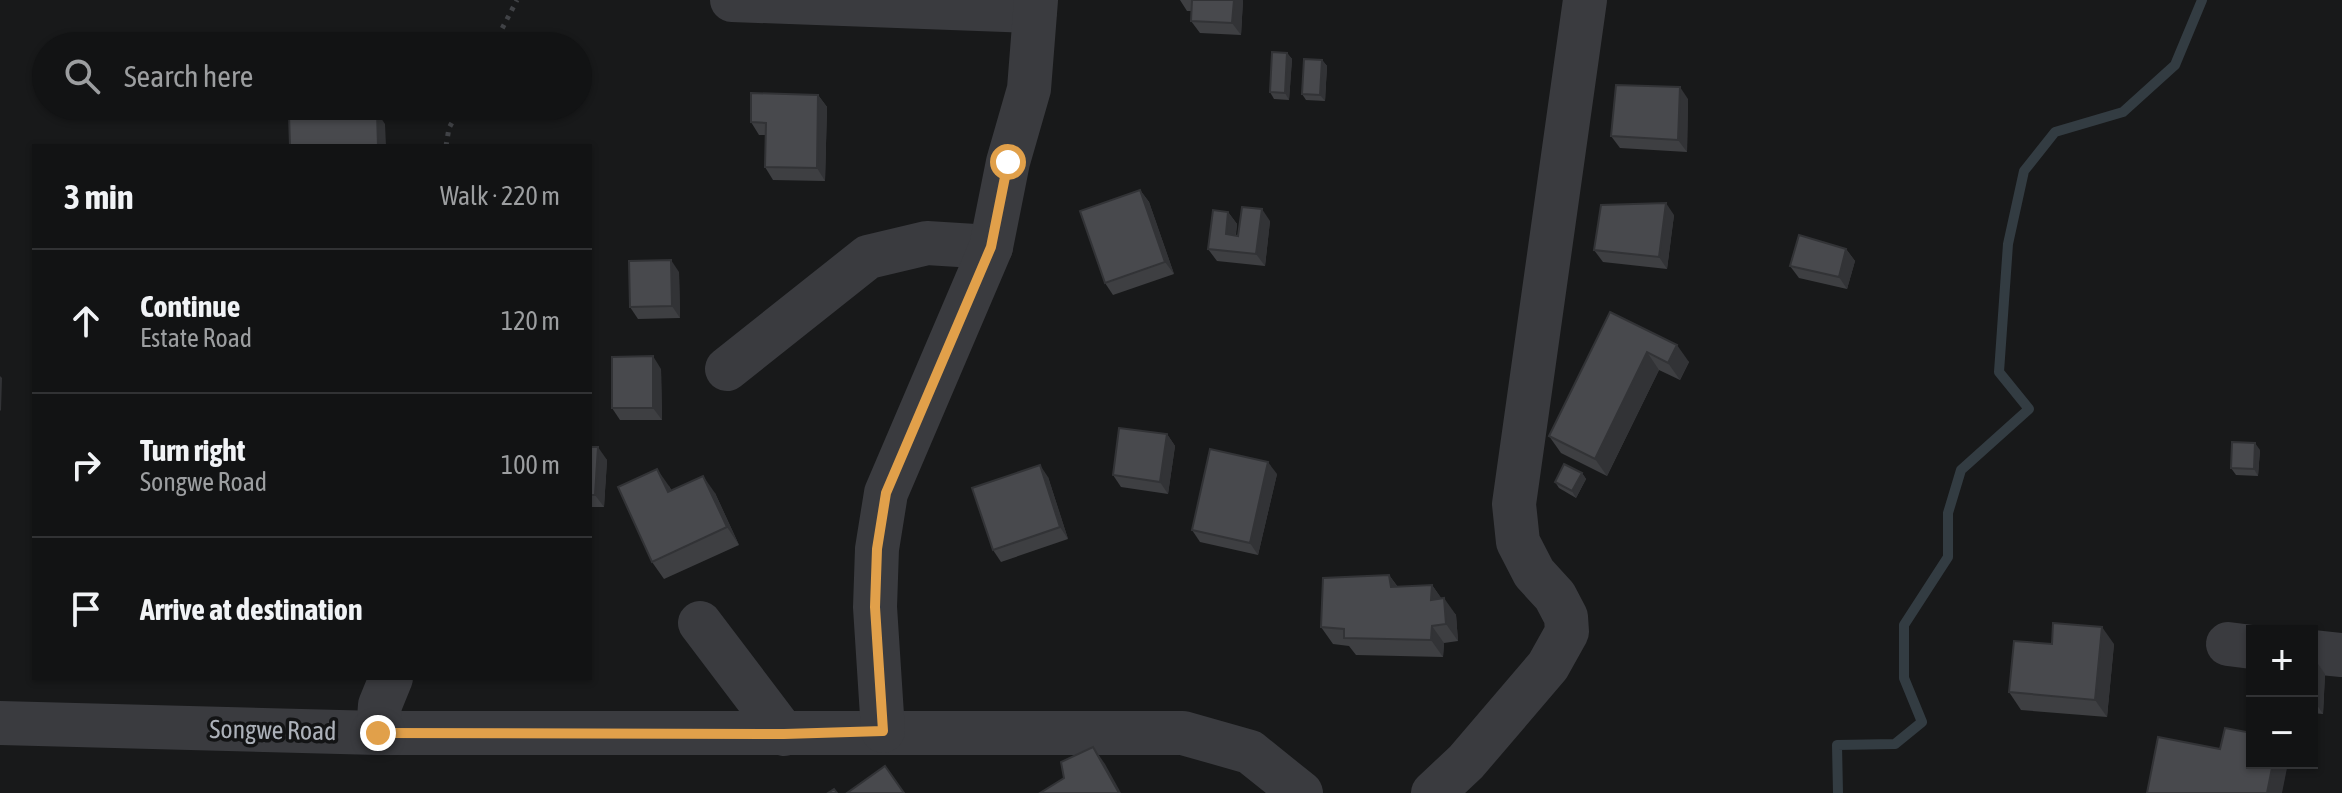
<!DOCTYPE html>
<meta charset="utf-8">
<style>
:root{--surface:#121314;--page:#1b1c1d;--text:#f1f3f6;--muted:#9c9ea0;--line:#313234}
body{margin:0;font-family:"Asap Condensed",sans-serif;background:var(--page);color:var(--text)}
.controls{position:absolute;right:24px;bottom:24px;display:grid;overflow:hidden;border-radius:0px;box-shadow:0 2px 6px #0004}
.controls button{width:72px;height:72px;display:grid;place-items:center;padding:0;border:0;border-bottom:2px solid var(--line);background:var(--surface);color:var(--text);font:40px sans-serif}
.stop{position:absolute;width:24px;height:24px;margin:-18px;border:6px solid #e1a04a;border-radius:50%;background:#fff}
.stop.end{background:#e1a04a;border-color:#fff;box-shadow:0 2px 8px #0008}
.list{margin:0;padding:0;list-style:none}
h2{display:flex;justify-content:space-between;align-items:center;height:104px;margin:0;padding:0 32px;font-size:34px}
h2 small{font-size:26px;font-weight:400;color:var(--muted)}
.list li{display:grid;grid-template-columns:52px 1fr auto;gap:24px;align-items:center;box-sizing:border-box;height:144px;padding:0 32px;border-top:2px solid var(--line)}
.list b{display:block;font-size:30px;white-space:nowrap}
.list p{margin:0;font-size:26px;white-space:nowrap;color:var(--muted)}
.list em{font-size:26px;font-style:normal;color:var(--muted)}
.icon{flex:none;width:44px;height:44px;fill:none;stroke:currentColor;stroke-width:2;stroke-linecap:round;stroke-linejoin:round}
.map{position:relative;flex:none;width:2342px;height:793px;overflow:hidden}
.search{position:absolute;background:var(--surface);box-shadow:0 2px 6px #0004;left:32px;top:32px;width:560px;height:88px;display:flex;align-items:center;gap:20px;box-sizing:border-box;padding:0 28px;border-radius:44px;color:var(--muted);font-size:30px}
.panel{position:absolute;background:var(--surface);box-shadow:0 2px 6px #0004;left:32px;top:144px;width:560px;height:536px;border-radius:0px}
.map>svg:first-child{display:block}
</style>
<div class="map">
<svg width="2342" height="793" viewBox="0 0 2342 793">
<rect width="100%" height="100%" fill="#18191a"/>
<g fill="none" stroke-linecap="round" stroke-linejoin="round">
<!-- stream -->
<polyline stroke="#333c42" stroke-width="10" points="1838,793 1837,745 1895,744 1922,722 1904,678 1904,625 1948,557 1948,513 1961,470 2029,409 1999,372 2008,244 2024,171 2055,132 2123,112 2175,65 2202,0"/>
<!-- path -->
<g stroke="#404246" stroke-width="5" stroke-dasharray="4 6" stroke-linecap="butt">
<polyline points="493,46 517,0"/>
<polyline points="446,146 449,128 461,106"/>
</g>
<!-- minor -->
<g stroke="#3a3b3f" stroke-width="44">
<polyline points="732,0 1035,11"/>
<polyline points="727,369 868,257 927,243 991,247"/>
<polyline points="700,623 784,734"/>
<polyline points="2228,644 2252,647"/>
<polyline points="2312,652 2342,655"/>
<polyline points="0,723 378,733 1183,733 1250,752 1301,793"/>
<polyline points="883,731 875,607 877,549 886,493 991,247 1008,162 1029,89 1036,0"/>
<polyline points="378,733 380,705 391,678"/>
<polyline points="1433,793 1466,762 1548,666 1567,632 1566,617 1555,596 1534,573 1518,542 1514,504 1585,0"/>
</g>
</g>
<!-- wall -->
<g fill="#3e3f42">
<polygon points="1180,0 1243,0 1241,35 1200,33 1191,21 1192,11 1187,11"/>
<polygon points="1287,53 1292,59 1289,100 1274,99 1270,92"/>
<polygon points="1322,60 1327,66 1325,101 1306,100 1302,94"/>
<polygon points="818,95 827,107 825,181 773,180 765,167 766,135 759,135 751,122"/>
<polygon points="1688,99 1687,152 1620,148 1611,136"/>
<polygon points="1140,190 1149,202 1174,274 1113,295 1105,283"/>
<polygon points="1228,212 1237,224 1236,235 1238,236 1270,221 1265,266 1217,261 1208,249"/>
<polygon points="1674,215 1667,269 1603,262 1594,250"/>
<polygon points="1846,249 1855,261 1847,289 1799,278 1790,266"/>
<polygon points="679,272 680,318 638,319 630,307"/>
<polygon points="1610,312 1689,362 1680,380 1659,370 1607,476 1561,453 1549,436"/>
<polygon points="661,369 662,420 620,420 612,408"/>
<polygon points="1167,434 1175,446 1168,494 1121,487 1113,475"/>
<polygon points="590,447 607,460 604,507 590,507"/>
<polygon points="2260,450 2258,476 2236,475 2231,468"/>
<polygon points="1582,473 1586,479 1576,498 1559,488 1555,482"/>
<polygon points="1277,474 1258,555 1200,542 1192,530"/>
<polygon points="1048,477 1068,539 1001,562 993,550"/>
<polygon points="669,486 672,491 715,493 739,545 664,579 652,562"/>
<polygon points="1389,575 1398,587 1432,585 1441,598 1456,615 1458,641 1444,643 1443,657 1356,655 1349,646 1333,644 1321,627"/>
<polygon points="2052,644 2114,644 2107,717 2021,710 2009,692"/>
<polygon points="2312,661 2316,661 2325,674 2323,714 2312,713"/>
</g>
<!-- shaded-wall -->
<g fill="#323336">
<polygon points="1234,0 1243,0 1241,35 1232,23"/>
<polygon points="1287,53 1292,59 1289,100 1285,93"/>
<polygon points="1322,60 1327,66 1325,101 1320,95"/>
<polygon points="1680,87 1688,99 1687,152 1678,140"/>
<polygon points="818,95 827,107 825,181 817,168"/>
<polygon points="377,112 385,124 386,146 378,146"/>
<polygon points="1140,190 1149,202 1174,274 1165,262"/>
<polygon points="1666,203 1674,215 1667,269 1659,257"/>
<polygon points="1262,209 1270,221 1265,266 1256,254"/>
<polygon points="1228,212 1237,224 1234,246 1226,234"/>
<polygon points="1846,249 1855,261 1847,289 1839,277"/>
<polygon points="671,260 679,272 680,318 672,306"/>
<polygon points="1677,345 1689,362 1680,380 1668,363"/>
<polygon points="1647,352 1659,370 1607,476 1595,459"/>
<polygon points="653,356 661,369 662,420 653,408"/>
<polygon points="0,376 2,378 1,411 0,410"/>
<polygon points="1167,434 1175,446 1168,494 1160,482"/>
<polygon points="2255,443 2260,450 2258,476 2254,469"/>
<polygon points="598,447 607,460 604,507 595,495"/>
<polygon points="1268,462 1277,474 1258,555 1250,543"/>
<polygon points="1040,465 1048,477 1068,539 1060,527"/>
<polygon points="657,469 669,486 680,509 668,492"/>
<polygon points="1582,473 1586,479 1576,498 1572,491"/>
<polygon points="703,476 715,493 739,545 727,527"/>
<polygon points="1389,575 1401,592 1391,587"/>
<polygon points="1432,585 1444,602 1431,600"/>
<polygon points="1444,598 1456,615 1458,641 1446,624"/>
<polygon points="1432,626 1444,643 1443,657 1431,640"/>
<polygon points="2102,627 2114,644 2107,717 2095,700"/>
<polygon points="2316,661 2325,674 2323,714 2315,702"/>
<polygon points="1093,747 1105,764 1121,793 1119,793"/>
<polygon points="2273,763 2288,763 2282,793 2267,793"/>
</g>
<!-- building -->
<g fill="#48494d" stroke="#323336" stroke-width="2">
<polygon points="1192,0 1234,0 1232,23 1191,21"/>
<polygon points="1272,52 1287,53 1285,93 1270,92"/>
<polygon points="1304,59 1322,60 1320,95 1302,94"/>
<polygon points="1616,85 1680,87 1678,140 1611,136"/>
<polygon points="751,93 818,95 817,168 765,167 766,123 751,122"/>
<polygon points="377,112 378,146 290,146 289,114"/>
<polygon points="1140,190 1165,262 1105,283 1080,211"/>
<polygon points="1666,203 1659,257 1594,250 1601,205"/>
<polygon points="1242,207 1262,209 1256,254 1208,249 1213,210 1228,212 1226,234 1238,236"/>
<polygon points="1799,235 1846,249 1839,277 1790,266"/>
<polygon points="671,260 672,306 630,307 629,261"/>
<polygon points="1610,312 1677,345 1668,363 1647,352 1595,459 1549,436"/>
<polygon points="653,356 653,408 612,408 612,357"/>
<polygon points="1119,428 1167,434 1160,482 1113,475"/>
<polygon points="2232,442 2255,443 2254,469 2231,468"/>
<polygon points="590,447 598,447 595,495 590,495"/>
<polygon points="1210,449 1268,462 1250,543 1192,530"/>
<polygon points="1564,464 1582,473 1572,491 1555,482"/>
<polygon points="1040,465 1060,527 993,550 972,488"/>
<polygon points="657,469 668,492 703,476 727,527 652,562 618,487"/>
<polygon points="1389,575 1391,587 1432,585 1431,600 1444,598 1446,624 1432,626 1431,640 1344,638 1344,629 1321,627 1323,578"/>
<polygon points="2053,623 2102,627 2095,700 2009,692 2014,641 2052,644"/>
<polygon points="2312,661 2316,661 2315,702 2312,702"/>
<polygon points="2225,728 2252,733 2252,763 2273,763 2267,793 2147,793 2158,737 2220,749"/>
<polygon points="1093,747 1119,793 1040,793 1064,778 1061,762"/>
<polygon points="885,766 904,793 847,793"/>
<polygon points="834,789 837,793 828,793"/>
</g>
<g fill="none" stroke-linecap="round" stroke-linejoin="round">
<!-- route -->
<polyline stroke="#e1a04a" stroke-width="10" points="378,733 784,734 883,731 875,607 877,549 886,493 991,247 1008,162"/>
</g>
<g text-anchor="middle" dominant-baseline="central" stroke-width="7" stroke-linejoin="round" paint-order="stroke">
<!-- street labels -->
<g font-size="26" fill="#acb1b9" stroke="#131415">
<text transform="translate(273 730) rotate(1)">Songwe Road</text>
</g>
</g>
</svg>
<div class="controls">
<button>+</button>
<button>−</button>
</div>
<div class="stop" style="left:1008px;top:162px"></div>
<div class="stop end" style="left:378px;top:733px"></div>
<div class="search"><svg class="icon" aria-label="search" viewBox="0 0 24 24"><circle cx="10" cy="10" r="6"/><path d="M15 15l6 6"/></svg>Search here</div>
<section class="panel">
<h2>3 min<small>Walk · 220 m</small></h2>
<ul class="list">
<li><svg class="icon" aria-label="ahead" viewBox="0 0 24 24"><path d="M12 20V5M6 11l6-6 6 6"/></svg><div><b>Continue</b><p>Estate Road</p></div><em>120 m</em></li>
<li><svg class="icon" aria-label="right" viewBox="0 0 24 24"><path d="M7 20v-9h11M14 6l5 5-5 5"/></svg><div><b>Turn right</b><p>Songwe Road</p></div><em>100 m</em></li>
<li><svg class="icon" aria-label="arrive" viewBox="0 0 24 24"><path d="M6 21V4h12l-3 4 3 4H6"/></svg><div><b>Arrive at destination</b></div></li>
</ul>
</section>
</div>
